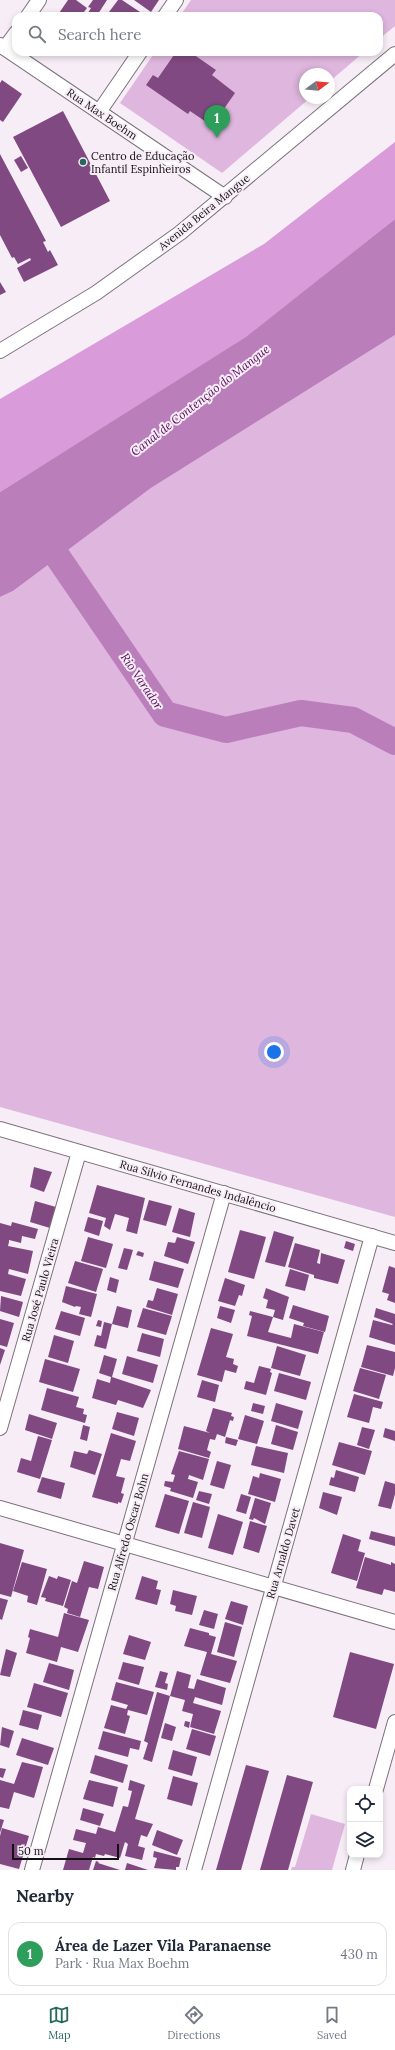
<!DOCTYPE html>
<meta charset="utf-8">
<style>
:root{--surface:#fff;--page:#f6f6f7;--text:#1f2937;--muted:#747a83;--line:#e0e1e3;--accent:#24695a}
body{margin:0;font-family:Lora,serif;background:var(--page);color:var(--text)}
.controls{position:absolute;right:12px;bottom:12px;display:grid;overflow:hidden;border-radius:8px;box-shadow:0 2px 6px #0003}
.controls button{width:36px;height:36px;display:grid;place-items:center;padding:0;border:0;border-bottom:1px solid var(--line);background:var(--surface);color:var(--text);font:20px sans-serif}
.compass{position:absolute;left:299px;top:68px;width:36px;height:36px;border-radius:50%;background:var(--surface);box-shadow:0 2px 6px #0003;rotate:74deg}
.scale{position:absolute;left:12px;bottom:10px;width:107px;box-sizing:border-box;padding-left:4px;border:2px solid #141114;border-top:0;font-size:11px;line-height:14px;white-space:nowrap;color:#141114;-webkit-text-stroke:3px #f7edf7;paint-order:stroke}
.you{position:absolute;left:274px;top:1052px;width:14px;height:14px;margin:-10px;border:3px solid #fff;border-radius:50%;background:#1a73e8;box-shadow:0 0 0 6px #1a73e833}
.badge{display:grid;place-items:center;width:26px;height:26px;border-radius:50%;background:var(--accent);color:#fff;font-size:13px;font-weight:700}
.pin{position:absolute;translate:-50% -33px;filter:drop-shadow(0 1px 2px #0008)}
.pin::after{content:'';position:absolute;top:21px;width:14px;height:12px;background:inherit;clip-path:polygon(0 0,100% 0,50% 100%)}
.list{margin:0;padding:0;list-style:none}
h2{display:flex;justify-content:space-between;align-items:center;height:52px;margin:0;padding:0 16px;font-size:17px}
h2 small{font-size:13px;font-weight:400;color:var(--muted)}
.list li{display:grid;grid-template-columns:26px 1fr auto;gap:12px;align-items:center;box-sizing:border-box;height:64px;margin:0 8px 8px;padding:0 8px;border:1px solid var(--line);border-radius:12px}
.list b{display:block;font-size:15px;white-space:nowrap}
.list p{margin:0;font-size:13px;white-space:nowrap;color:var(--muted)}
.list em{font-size:13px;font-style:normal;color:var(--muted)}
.icon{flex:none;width:22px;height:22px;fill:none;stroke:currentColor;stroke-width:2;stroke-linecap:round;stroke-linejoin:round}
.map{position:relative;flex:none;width:395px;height:1870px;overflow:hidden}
.search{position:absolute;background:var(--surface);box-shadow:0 2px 6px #0003;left:12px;right:12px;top:12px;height:44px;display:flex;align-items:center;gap:10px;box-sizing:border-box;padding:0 14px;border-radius:12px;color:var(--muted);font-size:15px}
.sheet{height:124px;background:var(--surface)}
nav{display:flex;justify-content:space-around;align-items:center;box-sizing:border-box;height:56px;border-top:1px solid var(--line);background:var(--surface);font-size:11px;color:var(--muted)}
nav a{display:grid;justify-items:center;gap:2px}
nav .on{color:var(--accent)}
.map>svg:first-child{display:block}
</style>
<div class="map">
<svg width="395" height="1870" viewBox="0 0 395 1870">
<rect width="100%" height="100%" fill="#f7edf7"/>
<!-- green -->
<g fill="#dfb6de">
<polygon points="191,0 395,0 395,26 379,39 379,16 180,16"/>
<polygon points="155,52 364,52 329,82 329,74 305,74 305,98 310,98 222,173 120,103"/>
<polygon points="395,335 395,1217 0,1107 0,597 13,591 151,488"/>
<polygon points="311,1814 345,1824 332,1870 291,1870 292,1867 295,1867"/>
</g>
<!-- forest -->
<polygon fill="#d99bd9" points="395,142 395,219 247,337 0,492 0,399 264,244"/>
<!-- water -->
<polygon fill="#ba7eba" points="395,219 395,335 151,488 13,591 0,597 0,492 246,337"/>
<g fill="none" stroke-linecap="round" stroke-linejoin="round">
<!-- river -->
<polyline stroke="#ba7eba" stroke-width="26" points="38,528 165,714 226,730 301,713 353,720 395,742"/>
</g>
<!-- building -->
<g fill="#814982">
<polygon points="68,0 76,0 87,8 81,16 57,16"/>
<polygon points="93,0 107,0 98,14 101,16 86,16 91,8 88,7"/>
<polygon points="118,0 122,0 143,14 141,16 106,16"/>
<polygon points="134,0 159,0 151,12"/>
<polygon points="176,52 190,52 216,70 212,75 235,93 212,126 190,111 188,114 185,112 146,85 153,75 158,78"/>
<polygon points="2,80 22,94 3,122 0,120 0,83"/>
<polygon points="63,111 110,201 61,227 13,137"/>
<polygon points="0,154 46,241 43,242 48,252 50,250 58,265 24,282 17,268 31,260 30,258 18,264 14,257 12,258 0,235"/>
<polygon points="21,156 28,168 21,172 14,160"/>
<polygon points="0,282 6,292 0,295"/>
<polygon points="34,1167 52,1172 44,1192 30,1187"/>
<polygon points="97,1185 145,1198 137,1234 126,1231 129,1218 115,1214 110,1230 104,1226 106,1218 89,1213"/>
<polygon points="149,1200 172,1206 166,1226 143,1220"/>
<polygon points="35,1201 56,1207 50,1228 30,1222"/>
<polygon points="179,1208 195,1213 190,1237 172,1232"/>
<polygon points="88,1217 103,1221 99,1236 84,1231"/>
<polygon points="12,1222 38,1229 35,1239 22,1236 21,1243 9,1240 9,1242 8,1246 33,1251 28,1274 9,1269 8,1274 26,1279 21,1296 0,1291 0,1223 11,1226"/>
<polygon points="240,1230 266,1237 254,1279 228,1272"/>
<polygon points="274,1231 294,1237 285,1267 265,1262"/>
<polygon points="88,1237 113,1244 106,1268 81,1261"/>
<polygon points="177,1237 195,1242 188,1264 164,1256 168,1242 175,1243"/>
<polygon points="346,1241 355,1244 353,1251 344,1248"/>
<polygon points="295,1243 320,1250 317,1263 320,1264 321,1253 345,1260 338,1284 314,1278 314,1275 288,1267"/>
<polygon points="124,1248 133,1250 127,1270 118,1268"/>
<polygon points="138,1251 144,1253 143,1257 136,1255"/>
<polygon points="75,1261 103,1269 96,1292 68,1283"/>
<polygon points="154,1261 184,1269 178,1288 149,1280"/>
<polygon points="389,1266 395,1268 395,1303 387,1300 389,1294 382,1292"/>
<polygon points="290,1269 309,1275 305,1291 285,1286"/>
<polygon points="110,1277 119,1280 116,1293 107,1290"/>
<polygon points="225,1278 245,1285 242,1296 239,1295 235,1306 218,1301"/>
<polygon points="66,1286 97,1294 91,1317 79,1314 81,1307 76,1306 75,1307 62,1302"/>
<polygon points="157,1288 178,1294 172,1315 146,1307 148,1300 153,1301"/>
<polygon points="266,1288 289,1297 283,1320 273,1317 275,1310 266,1308 268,1300 263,1298"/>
<polygon points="1,1296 23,1302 19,1317 0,1311"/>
<polygon points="293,1305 329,1316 325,1332 303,1326 304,1323 289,1318"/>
<polygon points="117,1306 132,1310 128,1328 112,1324 106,1349 94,1346 97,1335 101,1336 104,1322 112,1324"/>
<polygon points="220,1306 235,1310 231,1323 217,1318"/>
<polygon points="143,1308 172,1316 166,1335 137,1327"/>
<polygon points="376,1308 395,1314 395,1345 369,1337 373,1320 392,1325 393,1324 374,1317"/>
<polygon points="61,1311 85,1318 80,1336 55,1329"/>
<polygon points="250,1311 273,1317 268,1332 291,1338 294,1324 324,1332 318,1354 247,1336 252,1316 249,1315"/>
<polygon points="0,1319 14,1323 7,1347 0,1345"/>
<polygon points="98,1320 102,1321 101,1327 96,1326"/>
<polygon points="211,1328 233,1334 226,1357 234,1359 233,1364 238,1366 236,1373 225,1370 222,1382 197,1375"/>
<polygon points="142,1333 164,1339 160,1357 137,1351"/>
<polygon points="54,1335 74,1341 68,1363 48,1357"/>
<polygon points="367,1345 395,1352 395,1368 393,1376 361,1367"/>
<polygon points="277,1346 306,1355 300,1376 271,1368"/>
<polygon points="0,1348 5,1350 0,1365"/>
<polygon points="104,1355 117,1359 112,1377 151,1390 143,1408 118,1400 116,1405 92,1398 97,1379 110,1383 111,1377 99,1373"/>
<polygon points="127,1356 158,1365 153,1383 122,1374"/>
<polygon points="45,1359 80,1369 73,1392 39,1382"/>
<polygon points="259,1366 271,1369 270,1372 272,1373 266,1395 244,1389 246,1381 254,1383"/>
<polygon points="360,1368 386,1375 379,1399 353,1391"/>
<polygon points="279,1373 311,1382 306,1400 274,1391"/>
<polygon points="202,1380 219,1385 215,1402 197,1397"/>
<polygon points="47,1388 79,1397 76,1407 84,1409 83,1414 87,1415 85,1423 41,1410"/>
<polygon points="354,1394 383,1402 381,1409 373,1407 369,1423 347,1417"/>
<polygon points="253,1403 265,1406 263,1414 251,1411"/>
<polygon points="276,1403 303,1411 298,1429 271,1421"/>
<polygon points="213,1408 232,1413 231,1416 234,1417 233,1421 230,1420 225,1437 217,1434 215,1440 210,1439 207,1450 211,1452 209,1458 178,1449 184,1426 210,1433 206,1431"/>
<polygon points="117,1412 139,1418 134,1436 112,1429"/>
<polygon points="29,1414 57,1423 52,1439 25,1430"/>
<polygon points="245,1415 264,1421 257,1444 238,1439"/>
<polygon points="83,1425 90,1427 87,1441 80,1439"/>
<polygon points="276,1425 298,1432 293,1450 271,1444"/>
<polygon points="362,1427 375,1430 369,1449 357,1445"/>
<polygon points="385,1428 395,1431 395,1441 383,1437"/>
<polygon points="111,1433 136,1441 130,1461 121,1459 116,1476 125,1478 121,1493 124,1494 121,1503 118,1502 118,1504 92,1497"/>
<polygon points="38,1436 52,1440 40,1479 17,1472 21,1458 31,1461"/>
<polygon points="226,1437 238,1440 236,1446 225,1443"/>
<polygon points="339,1442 372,1451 365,1475 332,1465"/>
<polygon points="256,1446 288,1453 284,1473 251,1465"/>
<polygon points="89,1450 102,1454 95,1475 70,1467 74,1451 87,1454"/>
<polygon points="179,1451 209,1459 203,1480 189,1475 188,1479 198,1482 193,1498 170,1491 171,1488 164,1486 165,1481 173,1482 175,1475 171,1474"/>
<polygon points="217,1461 231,1465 224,1489 210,1485"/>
<polygon points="336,1470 359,1477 355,1492 329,1485 331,1477 334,1478"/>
<polygon points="260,1473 281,1479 275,1502 248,1494 253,1476 259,1478"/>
<polygon points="42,1477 65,1483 61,1499 37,1492"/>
<polygon points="385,1481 395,1484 395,1494 391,1509 378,1506"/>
<polygon points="199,1491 212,1494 209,1504 196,1500"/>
<polygon points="323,1492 342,1497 337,1515 319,1508"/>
<polygon points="165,1494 189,1501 179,1534 155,1527"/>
<polygon points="241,1494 251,1497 246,1514 236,1511"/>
<polygon points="255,1498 271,1503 265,1524 254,1518 253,1520 249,1519"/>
<polygon points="193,1502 210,1507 202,1538 184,1533"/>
<polygon points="218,1514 243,1522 233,1555 208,1548"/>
<polygon points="250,1521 267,1526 259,1553 243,1548"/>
<polygon points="371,1531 395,1537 395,1546 369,1539"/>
<polygon points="343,1534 361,1540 358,1551 365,1553 357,1581 331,1573"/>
<polygon points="0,1543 24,1550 11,1597 0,1594"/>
<polygon points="365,1557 391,1565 391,1562 395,1564 395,1592 384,1589 382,1595 356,1588"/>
<polygon points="84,1561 104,1567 98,1589 89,1587 80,1617 67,1613 68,1609 64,1607 72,1581 77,1583"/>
<polygon points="22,1562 47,1569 37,1605 27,1602 28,1596 13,1591"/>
<polygon points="49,1576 57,1579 58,1576 71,1580 63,1606 45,1601 46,1598 41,1597"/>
<polygon points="142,1576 158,1581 156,1589 161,1590 157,1605 135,1599"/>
<polygon points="173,1590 197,1596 192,1615 175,1611 176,1606 170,1604"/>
<polygon points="0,1598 8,1600 2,1620 0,1619"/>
<polygon points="231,1601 248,1606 243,1625 225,1619"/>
<polygon points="204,1610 218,1614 214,1629 199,1625"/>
<polygon points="64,1613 89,1620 78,1652 61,1647 57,1662 26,1653 30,1638 28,1637 30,1629 58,1637"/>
<polygon points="225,1622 242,1627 234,1657 217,1652"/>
<polygon points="190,1628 209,1633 209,1635 216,1637 211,1654 237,1661 230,1683 200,1675 207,1652 184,1646"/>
<polygon points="129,1635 151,1642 145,1660 123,1654"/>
<polygon points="6,1649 17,1653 10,1677 0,1675"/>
<polygon points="350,1652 394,1664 376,1729 333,1717"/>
<polygon points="123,1662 144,1667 139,1685 118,1679"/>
<polygon points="49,1663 74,1670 69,1690 43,1682"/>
<polygon points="160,1671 168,1673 165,1683 168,1684 167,1690 155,1687"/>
<polygon points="177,1671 191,1675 188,1688 194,1689 197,1679 226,1688 222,1705 195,1697 193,1703 221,1711 214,1734 190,1727 193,1714 182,1711 185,1700 170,1696"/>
<polygon points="116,1682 154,1692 147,1715 128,1710 127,1715 130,1716 125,1734 104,1728 111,1705 126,1709 128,1705 111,1700"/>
<polygon points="34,1683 68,1693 61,1717 27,1707"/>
<polygon points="157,1692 170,1696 152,1762 143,1759 148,1743 144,1741"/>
<polygon points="23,1710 42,1715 38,1730 19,1725"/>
<polygon points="185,1721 190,1722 189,1728 184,1726"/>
<polygon points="165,1723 176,1727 172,1741 161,1738"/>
<polygon points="2,1727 14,1731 9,1748 0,1745"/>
<polygon points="192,1729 216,1736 210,1756 186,1749"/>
<polygon points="103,1731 141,1741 139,1750 130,1748 128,1757 98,1749"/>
<polygon points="22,1738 54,1748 48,1765 16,1755"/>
<polygon points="173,1750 197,1757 192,1776 168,1769"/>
<polygon points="95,1755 128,1765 123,1783 90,1773"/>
<polygon points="22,1762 43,1767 34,1798 14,1792 9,1809 0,1807 0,1780 14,1784"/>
<polygon points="246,1765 269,1771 243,1863 241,1870 216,1870"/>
<polygon points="0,1768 6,1769 3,1778 0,1777"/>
<polygon points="287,1775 313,1782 288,1870 260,1870"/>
<polygon points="173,1776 198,1783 192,1806 167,1799"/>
<polygon points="89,1780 118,1787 113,1807 83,1799"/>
<polygon points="130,1780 145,1785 135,1819 153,1824 147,1837 141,1835 138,1846 145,1848 142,1860 125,1856 128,1844 125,1842 120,1858 105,1854 104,1856 96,1854 95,1858 93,1857 89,1870 63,1870 69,1849 83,1853 86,1843 73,1840 76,1829 96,1834 98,1827 115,1832 123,1806 128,1807 132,1791 128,1790"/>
<polygon points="83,1808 104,1814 100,1826 80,1820"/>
<polygon points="0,1819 4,1820 0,1833"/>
<polygon points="2,1828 29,1836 19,1869 0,1864 0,1836"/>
<polygon points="157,1830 183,1840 177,1855 152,1845"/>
<polygon points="154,1851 181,1858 179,1867 176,1867 176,1870 154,1868 157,1858 153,1857"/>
<polygon points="96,1861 99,1862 98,1863 120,1870 93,1870"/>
<polygon points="127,1863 148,1870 125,1870"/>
</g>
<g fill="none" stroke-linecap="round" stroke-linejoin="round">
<!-- minor casing -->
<g stroke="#7c727b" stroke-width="16">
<g id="minor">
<polyline points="28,16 39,0"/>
<polyline points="165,16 176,0"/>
<polyline points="0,45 225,197"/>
<polyline points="5,48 16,33"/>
<polyline points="99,112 140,52"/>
<polyline points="0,351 96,293 180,233 395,54"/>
<polyline points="0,1129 395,1243"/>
<polyline points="0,1428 79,1152"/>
<polyline points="0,1508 395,1622"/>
<polyline points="376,1789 395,1722"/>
<polyline points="32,1870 224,1193"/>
<polyline points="194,1870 372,1236"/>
<polyline points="353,1870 357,1855"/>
</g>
</g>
<!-- minor -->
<use href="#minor" stroke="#fff" stroke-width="14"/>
</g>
<!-- markers -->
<circle fill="#24695a" stroke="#f7edf7" stroke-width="1.5" cx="83" cy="162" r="4"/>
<g text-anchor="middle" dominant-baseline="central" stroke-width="4" stroke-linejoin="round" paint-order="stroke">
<!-- street labels -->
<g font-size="11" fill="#141114" stroke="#f7edf7">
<text transform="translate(102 114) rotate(34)">Rua Max Boehm</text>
<text transform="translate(204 212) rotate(-39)">Avenida Beira Mangue</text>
<text transform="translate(198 1186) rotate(16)">Rua Sílvio Fernandes Indalêncio</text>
<text transform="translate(40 1290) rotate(-74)">Rua José Paulo Vieira</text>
<text transform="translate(128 1532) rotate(-74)">Rua Alfredo Oscar Bohn</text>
<text transform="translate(283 1553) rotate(-74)">Rua Arnaldo Davet</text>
</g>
<!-- poi labels -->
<g font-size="11" fill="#141114" stroke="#f7edf7" text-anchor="start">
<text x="91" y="156">Centro de Educação<tspan x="91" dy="13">Infantil Espinheiros</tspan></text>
</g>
<!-- water labels -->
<g font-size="12" font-style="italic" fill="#570a59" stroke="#f7edf7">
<text transform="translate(200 400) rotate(-38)">Canal de Contenção do Mangue</text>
<text transform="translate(142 681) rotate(56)">Rio Varador</text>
</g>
</g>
</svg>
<div class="controls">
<button><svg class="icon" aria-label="locate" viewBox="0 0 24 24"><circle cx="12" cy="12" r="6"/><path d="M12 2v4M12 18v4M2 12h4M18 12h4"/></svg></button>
<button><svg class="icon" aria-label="layers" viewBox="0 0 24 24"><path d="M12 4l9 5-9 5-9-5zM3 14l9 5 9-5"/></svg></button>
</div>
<svg class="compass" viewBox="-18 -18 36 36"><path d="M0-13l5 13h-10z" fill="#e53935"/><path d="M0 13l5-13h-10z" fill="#747a83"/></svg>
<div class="scale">50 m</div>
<div class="you"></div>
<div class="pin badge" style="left:217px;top:138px;background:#2e9e5b">1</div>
<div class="search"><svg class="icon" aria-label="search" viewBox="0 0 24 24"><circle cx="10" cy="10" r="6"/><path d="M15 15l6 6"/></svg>Search here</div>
</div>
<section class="sheet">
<h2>Nearby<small></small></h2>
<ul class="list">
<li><span class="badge" style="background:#2e9e5b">1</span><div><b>Área de Lazer Vila Paranaense</b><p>Park · Rua Max Boehm</p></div><em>430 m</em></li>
</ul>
</section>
<nav>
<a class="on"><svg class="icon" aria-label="map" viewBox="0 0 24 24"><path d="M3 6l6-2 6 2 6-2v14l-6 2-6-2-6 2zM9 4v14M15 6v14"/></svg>Map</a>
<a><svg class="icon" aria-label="directions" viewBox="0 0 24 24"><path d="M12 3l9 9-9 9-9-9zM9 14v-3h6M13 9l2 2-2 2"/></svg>Directions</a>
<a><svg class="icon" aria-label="saved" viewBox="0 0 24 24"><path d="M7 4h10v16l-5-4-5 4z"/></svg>Saved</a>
</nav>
